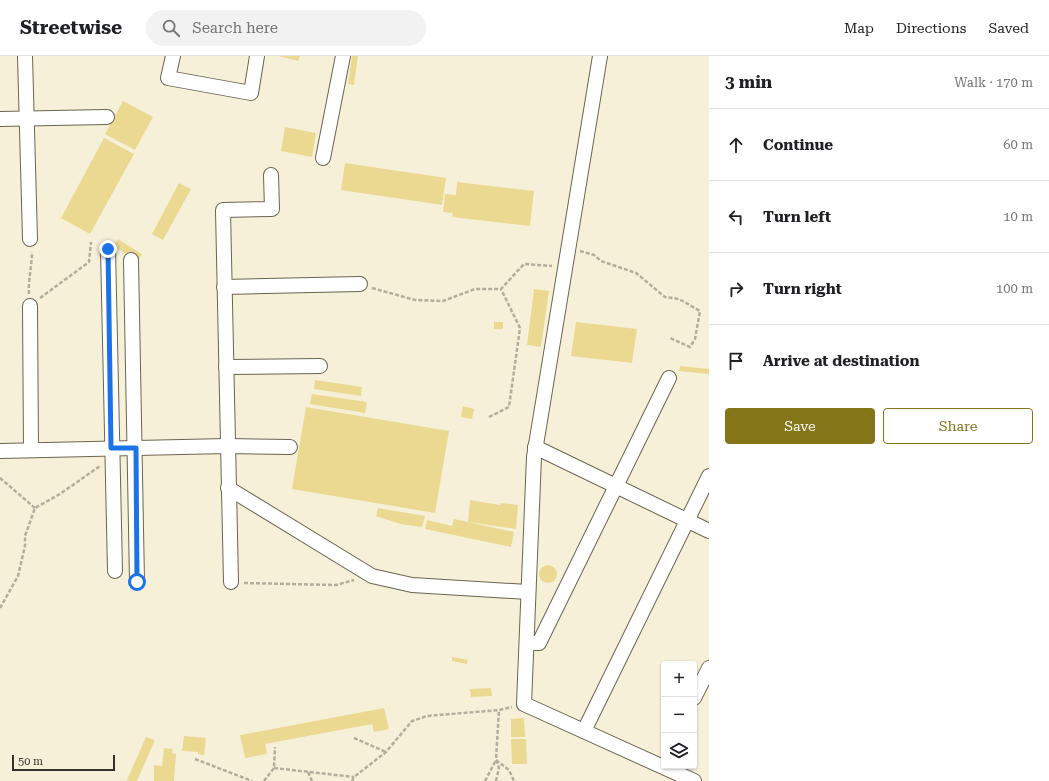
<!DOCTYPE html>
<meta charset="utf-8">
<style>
:root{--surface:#fff;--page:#f2f2f2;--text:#202124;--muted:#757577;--line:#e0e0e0;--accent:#847518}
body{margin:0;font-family:"Roboto Serif",serif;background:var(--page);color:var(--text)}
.controls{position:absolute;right:12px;bottom:12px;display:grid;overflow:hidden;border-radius:4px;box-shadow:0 1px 3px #0004}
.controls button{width:36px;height:36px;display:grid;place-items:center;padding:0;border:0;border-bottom:1px solid var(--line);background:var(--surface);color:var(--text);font:20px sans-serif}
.scale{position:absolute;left:12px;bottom:10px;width:103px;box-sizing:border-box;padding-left:4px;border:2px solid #343229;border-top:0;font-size:11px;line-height:14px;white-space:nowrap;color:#343229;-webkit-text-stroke:3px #f6f0d9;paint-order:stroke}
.stop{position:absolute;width:12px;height:12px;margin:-9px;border:3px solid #1a73e8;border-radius:50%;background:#fff}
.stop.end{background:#1a73e8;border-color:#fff;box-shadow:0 1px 4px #0008}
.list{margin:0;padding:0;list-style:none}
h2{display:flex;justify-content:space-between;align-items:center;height:52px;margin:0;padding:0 16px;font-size:17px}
h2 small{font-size:13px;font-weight:400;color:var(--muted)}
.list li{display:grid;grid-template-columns:26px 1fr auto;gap:12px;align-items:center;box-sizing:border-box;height:72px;padding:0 16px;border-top:1px solid var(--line)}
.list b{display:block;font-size:15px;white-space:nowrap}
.list em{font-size:13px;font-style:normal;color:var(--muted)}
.actions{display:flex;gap:8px;padding:12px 16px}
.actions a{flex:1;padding:9px 0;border:1px solid var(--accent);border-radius:4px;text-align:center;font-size:14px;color:var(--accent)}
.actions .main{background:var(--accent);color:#fff}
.icon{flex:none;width:22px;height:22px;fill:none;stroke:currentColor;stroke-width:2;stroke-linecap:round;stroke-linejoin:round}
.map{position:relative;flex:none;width:709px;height:725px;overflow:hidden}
header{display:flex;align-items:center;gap:24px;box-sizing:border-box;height:56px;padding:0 20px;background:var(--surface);border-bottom:1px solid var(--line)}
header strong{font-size:19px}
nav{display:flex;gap:22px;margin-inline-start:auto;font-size:14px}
.search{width:280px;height:36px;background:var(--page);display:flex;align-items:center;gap:10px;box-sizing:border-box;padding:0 14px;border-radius:22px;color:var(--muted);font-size:15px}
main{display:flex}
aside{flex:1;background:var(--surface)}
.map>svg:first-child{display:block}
</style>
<header>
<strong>Streetwise</strong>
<div class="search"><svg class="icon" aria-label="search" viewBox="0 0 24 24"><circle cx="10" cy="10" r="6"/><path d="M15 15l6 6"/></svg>Search here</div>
<nav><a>Map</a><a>Directions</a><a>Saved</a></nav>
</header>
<main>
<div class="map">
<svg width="709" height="725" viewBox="0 0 709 725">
<rect width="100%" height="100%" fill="#f6f0d9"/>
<!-- building -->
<g fill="#ebd992">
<polygon points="278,0 300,0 298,5"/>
<polygon points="352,0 358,0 354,29 348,28"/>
<polygon points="123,45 153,61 135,94 105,78"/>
<polygon points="285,71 316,77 312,101 281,95"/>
<polygon points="104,82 134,98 90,178 61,162"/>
<polygon points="345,107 446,122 442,149 341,134"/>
<polygon points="457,126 534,135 530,170 452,161 453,157 443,156 445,138 456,139"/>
<polygon points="179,127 191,133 163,184 152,178"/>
<polygon points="118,183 142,198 138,205 113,190"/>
<polygon points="534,233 549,235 541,291 527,289"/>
<rect x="494" y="266" width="9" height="7"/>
<polygon points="576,266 637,273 632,307 571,300"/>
<polygon points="680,310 709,313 709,318 679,315"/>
<polygon points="315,324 362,331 361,340 314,333"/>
<polygon points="312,338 367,346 365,357 310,348"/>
<polygon points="463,350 474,353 472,363 461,361"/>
<polygon points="306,351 449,375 435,457 292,433"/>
<polygon points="470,444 500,449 501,447 518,449 516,473 468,466"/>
<polygon points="378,452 425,460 422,471 400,468 376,460"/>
<polygon points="454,463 514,476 511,491 425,473 427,464 452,470"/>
<circle cx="548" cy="518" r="9"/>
<polygon points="452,601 468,604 467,608 452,605"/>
<polygon points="491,632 492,640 471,641 470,633"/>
<polygon points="384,652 389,673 374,676 372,668 265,688 267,698 245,702 240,679"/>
<polygon points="524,662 525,681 511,681 511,663"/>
<polygon points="184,680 206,682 204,699 198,698 198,696 182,695"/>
<polygon points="146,681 155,684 137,725 129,725 127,724"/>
<polygon points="511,683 526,683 527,708 512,708"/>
<polygon points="164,692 173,693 172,697 176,698 174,725 154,725 154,709 162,710"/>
</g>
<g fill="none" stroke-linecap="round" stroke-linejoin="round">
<!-- street casing -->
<g stroke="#6a6551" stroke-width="16">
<g id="street">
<polyline points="25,0 30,183"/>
<polyline points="173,0 168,22 251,37 257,0"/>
<polyline points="600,0 534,401 524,648 694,725"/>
<polyline points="0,63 107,61"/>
<polyline points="323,102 343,0"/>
<polyline points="108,193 115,515"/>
<polyline points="131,204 137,526"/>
<polyline points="224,231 360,228"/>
<polyline points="30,250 31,394"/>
<polyline points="226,311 320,310"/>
<polyline points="535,391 709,475"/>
<polyline points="0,395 227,390 290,391"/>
<polyline points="228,432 372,520 412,529 528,536"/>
<polyline points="231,526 223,154 272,153 271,119"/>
<polyline points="527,587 539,587 669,322"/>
<polyline points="694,642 709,612"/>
<polyline points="584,675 709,420"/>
</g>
</g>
<!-- path -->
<g stroke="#b3ae9c" stroke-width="2.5" stroke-dasharray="4 2" stroke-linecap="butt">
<polyline points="580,195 594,199 601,205 636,217 665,241 679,243 700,255 695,283 690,291 670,282"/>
<polyline points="372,232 415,244 443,245 475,233 501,233 524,208 552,210"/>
<path d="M29 238C28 223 32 210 32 196"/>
<polyline points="40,242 89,206 91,186"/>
<polyline points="489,361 509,351 520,272 501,233"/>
<polyline points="0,422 35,452"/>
<polyline points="244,527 336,529 354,524"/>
<polyline points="0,552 18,520 25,490 25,480 35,452 60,438 100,410"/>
<polyline points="354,682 386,696"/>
<polyline points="195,703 252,725"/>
<polyline points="496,704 509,714 514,725"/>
<polyline points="274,712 354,721"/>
<polyline points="308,716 312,725"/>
<polyline points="264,725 274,712 275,691"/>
<polyline points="352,725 354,721 386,696 412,665 427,660 499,654 512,651"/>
<polyline points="485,725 496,704"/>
<polyline points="496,725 499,712 496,703 499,654"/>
</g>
<!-- street -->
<use href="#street" stroke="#fff" stroke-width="14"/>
</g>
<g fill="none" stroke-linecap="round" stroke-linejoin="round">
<!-- route -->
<polyline stroke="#1a73e8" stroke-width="5" points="108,193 111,392 136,392 137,526"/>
</g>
</svg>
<div class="controls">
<button>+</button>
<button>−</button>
<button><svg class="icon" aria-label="layers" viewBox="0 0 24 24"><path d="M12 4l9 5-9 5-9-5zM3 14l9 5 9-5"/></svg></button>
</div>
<div class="scale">50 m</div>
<div class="stop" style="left:137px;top:526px"></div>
<div class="stop end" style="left:108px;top:193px"></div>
</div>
<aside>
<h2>3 min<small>Walk · 170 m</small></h2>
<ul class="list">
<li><svg class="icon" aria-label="ahead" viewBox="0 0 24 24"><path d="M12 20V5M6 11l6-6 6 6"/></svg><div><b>Continue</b></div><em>60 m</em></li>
<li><svg class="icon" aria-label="left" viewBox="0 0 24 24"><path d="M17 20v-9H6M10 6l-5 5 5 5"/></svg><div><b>Turn left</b></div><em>10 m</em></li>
<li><svg class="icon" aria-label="right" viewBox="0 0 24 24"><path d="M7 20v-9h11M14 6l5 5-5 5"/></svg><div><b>Turn right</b></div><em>100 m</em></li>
<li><svg class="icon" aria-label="arrive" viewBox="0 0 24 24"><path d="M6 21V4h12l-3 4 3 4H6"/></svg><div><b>Arrive at destination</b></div></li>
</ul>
<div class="actions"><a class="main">Save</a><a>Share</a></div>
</aside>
</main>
